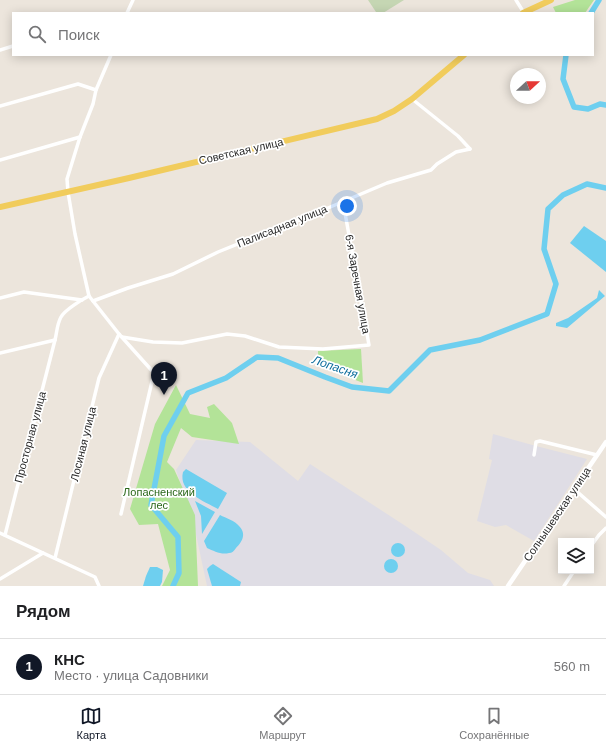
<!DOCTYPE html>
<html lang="ru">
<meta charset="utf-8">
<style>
:root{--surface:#fff;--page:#f2f2f2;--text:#202124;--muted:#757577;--line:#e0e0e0;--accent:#111827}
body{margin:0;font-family:Helvetica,sans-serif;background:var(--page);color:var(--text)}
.controls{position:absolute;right:12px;bottom:12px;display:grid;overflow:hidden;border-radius:0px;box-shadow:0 2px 10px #0003}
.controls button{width:36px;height:36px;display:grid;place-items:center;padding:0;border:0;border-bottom:1px solid var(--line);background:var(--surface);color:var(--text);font:20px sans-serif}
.compass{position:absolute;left:510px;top:68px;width:36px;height:36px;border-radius:50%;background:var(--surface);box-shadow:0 2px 10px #0003;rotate:69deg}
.you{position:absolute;left:347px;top:206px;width:14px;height:14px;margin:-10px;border:3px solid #fff;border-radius:50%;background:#1a73e8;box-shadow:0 0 0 6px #1a73e833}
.badge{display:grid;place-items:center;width:26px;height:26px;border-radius:50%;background:var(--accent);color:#fff;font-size:13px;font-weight:700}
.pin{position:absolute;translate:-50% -33px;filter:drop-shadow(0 1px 2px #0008)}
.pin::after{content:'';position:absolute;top:21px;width:14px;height:12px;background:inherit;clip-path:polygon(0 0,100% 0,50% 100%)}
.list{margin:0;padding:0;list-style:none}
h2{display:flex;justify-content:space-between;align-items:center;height:52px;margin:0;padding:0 16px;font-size:17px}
h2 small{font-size:13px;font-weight:400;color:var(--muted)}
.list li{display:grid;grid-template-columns:26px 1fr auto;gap:12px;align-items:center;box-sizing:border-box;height:56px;padding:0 16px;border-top:1px solid var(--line)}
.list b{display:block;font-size:15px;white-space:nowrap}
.list p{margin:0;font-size:13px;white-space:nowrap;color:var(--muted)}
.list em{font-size:13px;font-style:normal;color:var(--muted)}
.icon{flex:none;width:22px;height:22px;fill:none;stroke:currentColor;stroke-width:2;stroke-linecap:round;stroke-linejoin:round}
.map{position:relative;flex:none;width:606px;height:586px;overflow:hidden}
.search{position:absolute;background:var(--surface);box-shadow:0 2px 10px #0003;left:12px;right:12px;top:12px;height:44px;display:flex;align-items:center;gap:10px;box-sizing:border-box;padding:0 14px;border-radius:0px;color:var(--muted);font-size:15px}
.sheet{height:108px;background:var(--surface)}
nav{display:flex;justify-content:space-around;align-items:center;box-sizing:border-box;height:56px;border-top:1px solid var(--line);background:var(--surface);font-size:11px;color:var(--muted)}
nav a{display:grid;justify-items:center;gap:2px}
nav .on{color:var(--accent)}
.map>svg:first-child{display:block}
</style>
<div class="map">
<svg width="606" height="586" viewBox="0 0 606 586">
<rect width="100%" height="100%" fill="#ece5dc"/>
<g fill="#dfdde5">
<polygon points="493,434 536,446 587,459 534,541 506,525 495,527 477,521 492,460 489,459"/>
<polygon points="196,440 250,442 298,481 310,464 404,525 441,550 468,573 490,580 494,586 207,586 192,516 176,470"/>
</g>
<g fill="#b3e398">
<polygon points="575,0 594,0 585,13 556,13 553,7"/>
<polygon points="361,349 363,383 318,365 318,351"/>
<polygon points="176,385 190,414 210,418 207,407 214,404 232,423 239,444 192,437 181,428 167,462 174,469 195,515 198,586 162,586 170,570 158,524 139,525 130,509 155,424"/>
</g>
<polygon fill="#c5d6b3" points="368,0 404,0 383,13 376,12"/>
<g fill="#6ecfef">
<polygon points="584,226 606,241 606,272 570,243"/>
<polygon points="599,290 605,296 567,328 556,326 556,323 568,318 597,298"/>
<path d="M186,469l41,24 -9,16c-14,-8 -40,-17 -35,-37z"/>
<polygon points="195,501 215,512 202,534 201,516"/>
<path d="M220,515c6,3 15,6 19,11 8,8 3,16 -3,22 -2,3 -4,5 -7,5 -8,2 -15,-2 -22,-5l-3,-7z"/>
<circle cx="398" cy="550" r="7"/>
<circle cx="391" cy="566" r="7"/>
<polygon points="213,564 241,582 240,586 212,586 207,569 210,566"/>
<polygon points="150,567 157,567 163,570 162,582 160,586 143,586 146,576"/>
</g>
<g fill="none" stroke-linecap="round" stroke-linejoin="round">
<g stroke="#6ecfef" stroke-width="5.5">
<polyline points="591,13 599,0"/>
<polyline points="566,55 563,79 574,107 588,109 600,104 606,105"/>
<polyline points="173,586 179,573 178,537 151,505 164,436 188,393 226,378 257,357 278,358 325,377 352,387 389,391 430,350 480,340 547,314 556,284 544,249 548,209 563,195 587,184 606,188"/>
</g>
<g stroke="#fff" stroke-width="3.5">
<polyline points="516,0 524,13"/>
<polyline points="127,13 133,0"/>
<polyline points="0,50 13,46"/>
<polyline points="111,55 96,90 93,104 80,137 67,179 68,192 75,234 89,296 119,334 154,373 121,514"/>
<polyline points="412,99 458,136 470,149"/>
<polyline points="0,106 78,84 96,90"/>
<polyline points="0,160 80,137"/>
<polyline points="0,298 24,292 82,300"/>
<polyline points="93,301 128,288 173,274 218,252 260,235 302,219 387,183 431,170 437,164 456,152 470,149"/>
<polyline points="122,337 153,342 182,343 227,334 245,336 279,347 323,349 369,345 343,202"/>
<polyline points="0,353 55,340"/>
<polyline points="534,455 536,442 540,441 597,455"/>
<polyline points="574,489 606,517"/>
<polyline points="0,533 95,577 99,586"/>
<path d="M5,535l50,-195c2,-8 2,-16 6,-23 4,-7 20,-17 28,-21"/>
<polyline points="591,546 599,535 606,528"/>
<polyline points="55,558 99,378 119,334"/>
<polyline points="0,579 43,553"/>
<polyline points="564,586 574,571"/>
</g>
<polyline stroke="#fff" stroke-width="4.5" points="508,586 606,442"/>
<g stroke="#f1cc5c" stroke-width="6">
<polyline points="523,13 551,0"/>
<polyline points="0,207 129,178 377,119 394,111 412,99 464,55"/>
</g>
</g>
<g text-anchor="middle" stroke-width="3.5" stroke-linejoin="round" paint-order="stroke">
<g font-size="11" fill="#2a2a2a" stroke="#fff">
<text transform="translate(241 151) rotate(-13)" y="4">Советская улица</text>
<text transform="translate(282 226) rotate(-22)" y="4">Палисадная улица</text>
<text transform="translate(358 284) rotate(80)" y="4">6-я Заречная улица</text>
<text transform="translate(30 437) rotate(-75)" y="4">Просторная улица</text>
<text transform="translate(83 444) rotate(-76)" y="4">Лосиная улица</text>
<text transform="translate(557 514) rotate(-56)" y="4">Солнышевская улица</text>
</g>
<g font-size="11" fill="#2b681a" stroke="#fff">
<text x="159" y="496">Лопасненский<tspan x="159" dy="13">лес</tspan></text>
</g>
<g font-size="12" font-style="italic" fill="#0d6d9c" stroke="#fff">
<text transform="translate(335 367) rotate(19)" y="4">Лопасня</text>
</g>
</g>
</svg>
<div class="controls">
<button><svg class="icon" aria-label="layers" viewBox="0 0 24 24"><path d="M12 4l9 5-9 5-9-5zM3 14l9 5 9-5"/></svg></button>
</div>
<svg class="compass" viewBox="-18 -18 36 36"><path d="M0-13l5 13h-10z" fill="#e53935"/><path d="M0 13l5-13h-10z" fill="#757577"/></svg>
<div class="you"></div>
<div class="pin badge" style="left:164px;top:395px">1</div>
<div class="search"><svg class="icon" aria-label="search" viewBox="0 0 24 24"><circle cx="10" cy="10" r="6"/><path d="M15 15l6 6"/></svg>Поиск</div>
</div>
<section class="sheet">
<h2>Рядом<small></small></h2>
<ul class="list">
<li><span class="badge">1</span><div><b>КНС</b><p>Место · улица Садовники</p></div><em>560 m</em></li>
</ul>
</section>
<nav>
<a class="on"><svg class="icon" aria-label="map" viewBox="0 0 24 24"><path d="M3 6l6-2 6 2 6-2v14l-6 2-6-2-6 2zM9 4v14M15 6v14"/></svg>Карта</a>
<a><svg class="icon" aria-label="directions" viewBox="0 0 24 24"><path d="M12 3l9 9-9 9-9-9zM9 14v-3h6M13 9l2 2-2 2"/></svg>Маршрут</a>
<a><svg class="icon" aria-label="saved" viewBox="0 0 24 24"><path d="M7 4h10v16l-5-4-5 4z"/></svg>Сохранённые</a>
</nav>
